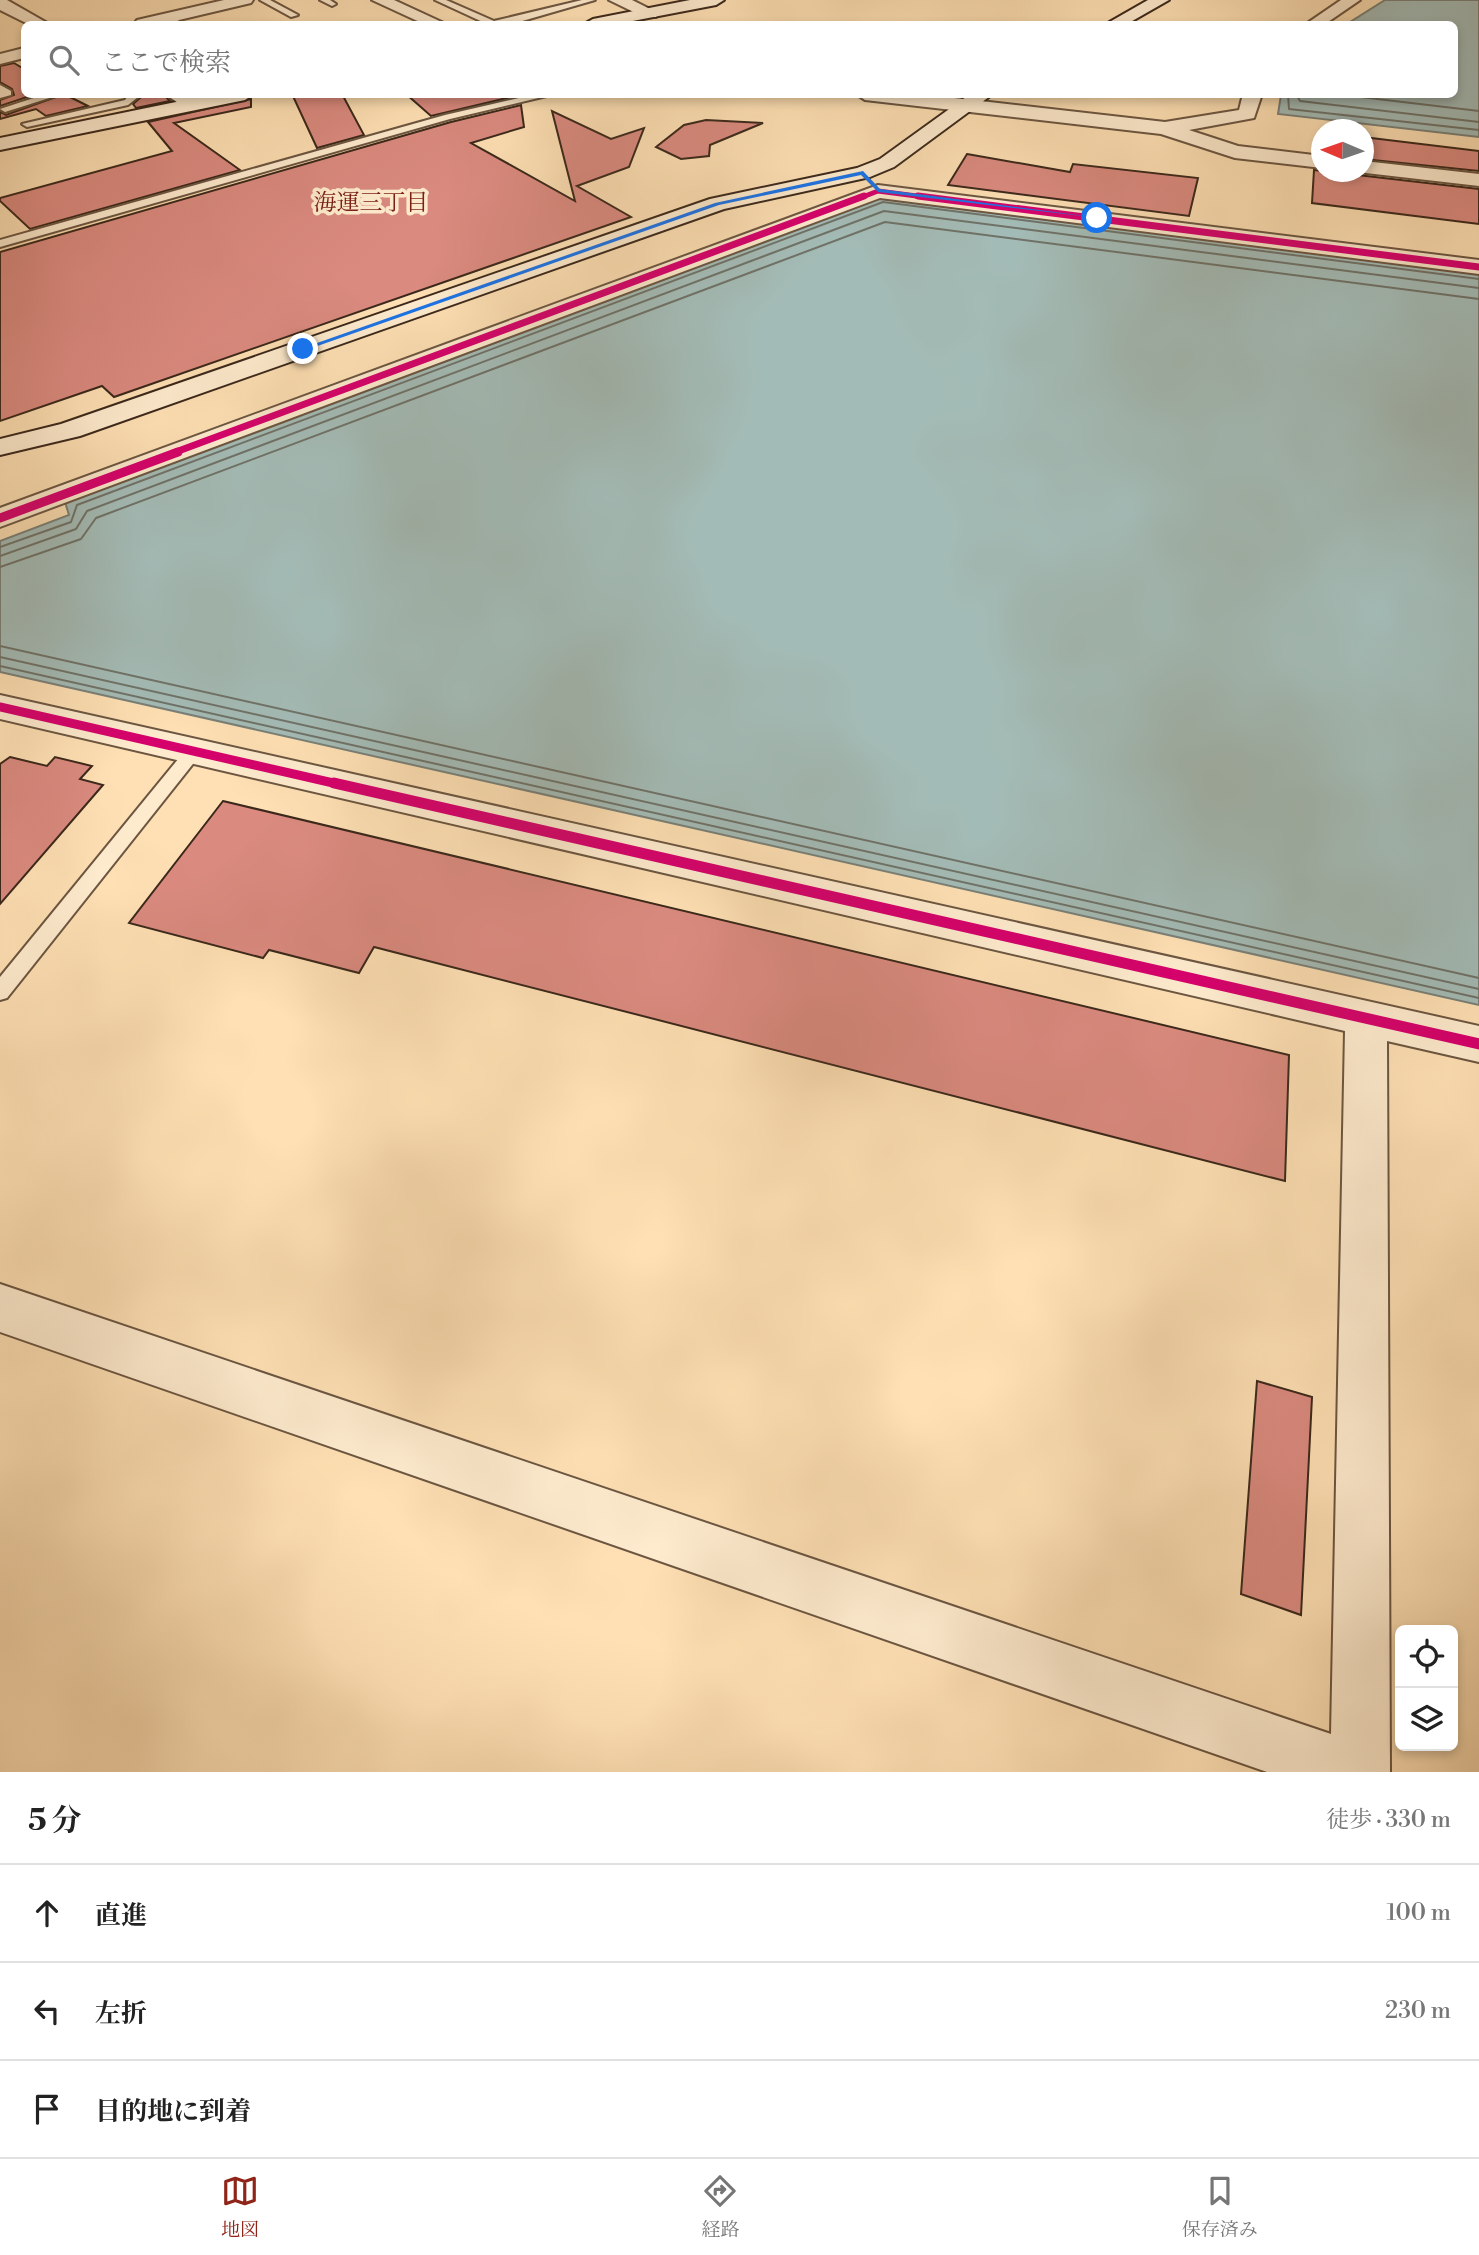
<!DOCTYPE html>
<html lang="ja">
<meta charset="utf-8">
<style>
:root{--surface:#fff;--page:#f6f6f6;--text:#222;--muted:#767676;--line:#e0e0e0;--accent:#8f2418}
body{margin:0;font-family:"Libre Bodoni","Noto Serif JP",serif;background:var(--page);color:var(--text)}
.controls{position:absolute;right:21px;bottom:21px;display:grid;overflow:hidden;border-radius:10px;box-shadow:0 4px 10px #0003}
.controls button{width:63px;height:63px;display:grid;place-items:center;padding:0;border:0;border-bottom:2px solid var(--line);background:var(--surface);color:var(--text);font:35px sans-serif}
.compass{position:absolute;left:1311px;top:119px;width:63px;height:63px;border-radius:50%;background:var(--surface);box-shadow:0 4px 10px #0003;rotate:272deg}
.stop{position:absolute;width:21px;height:21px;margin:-16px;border:5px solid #1a73e8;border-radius:50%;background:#fff}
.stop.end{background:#1a73e8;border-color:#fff;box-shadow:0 2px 7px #0008}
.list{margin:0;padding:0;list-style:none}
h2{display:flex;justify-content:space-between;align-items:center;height:91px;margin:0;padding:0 28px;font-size:30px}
h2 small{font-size:23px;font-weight:400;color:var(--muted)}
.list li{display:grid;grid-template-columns:46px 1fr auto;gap:21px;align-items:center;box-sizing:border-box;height:98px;padding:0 28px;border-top:2px solid var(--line)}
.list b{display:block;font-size:26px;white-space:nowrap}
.list em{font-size:23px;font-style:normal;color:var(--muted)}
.icon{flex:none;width:38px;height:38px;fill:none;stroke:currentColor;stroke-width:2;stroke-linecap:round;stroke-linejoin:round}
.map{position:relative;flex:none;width:1479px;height:1772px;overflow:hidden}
.search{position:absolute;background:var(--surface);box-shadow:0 4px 10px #0003;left:21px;right:21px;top:21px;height:77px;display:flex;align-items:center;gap:18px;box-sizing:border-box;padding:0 24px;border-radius:10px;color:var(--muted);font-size:26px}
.sheet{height:385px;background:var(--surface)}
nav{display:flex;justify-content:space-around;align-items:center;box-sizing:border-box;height:98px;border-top:2px solid var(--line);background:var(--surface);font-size:19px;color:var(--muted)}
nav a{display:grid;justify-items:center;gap:4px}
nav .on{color:var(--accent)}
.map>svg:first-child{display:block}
</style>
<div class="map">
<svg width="1479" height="1772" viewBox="0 0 1479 1772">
<rect width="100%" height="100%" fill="#fee0b4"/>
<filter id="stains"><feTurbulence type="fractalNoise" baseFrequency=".00286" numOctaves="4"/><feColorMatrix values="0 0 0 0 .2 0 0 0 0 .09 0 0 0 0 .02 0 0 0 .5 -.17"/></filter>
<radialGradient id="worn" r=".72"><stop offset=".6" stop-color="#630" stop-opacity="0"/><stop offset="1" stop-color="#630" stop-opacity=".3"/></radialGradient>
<g fill="#a3bbb6" stroke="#798078" stroke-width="2">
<polygon points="1385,0 1479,0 1479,137 1278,114 1281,95 1454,94 1454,24 1347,24"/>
<polygon points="882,195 1479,273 1479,1005 0,672 0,541 69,515 65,502"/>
</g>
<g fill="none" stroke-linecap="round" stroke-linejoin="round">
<g stroke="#6f7268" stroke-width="2">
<polyline points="1288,94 1289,109 1479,130"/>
<polyline points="1296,94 1300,101 1479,122"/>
<polyline points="1335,94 1479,111"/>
<polyline points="0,547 71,522 77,505 883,202 1479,279"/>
<polyline points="0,556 76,529 87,511 884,211 1479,288"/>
<polyline points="0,567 81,539 96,518 885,222 1479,299"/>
<polyline points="0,646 1479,978"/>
<polyline points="0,657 1479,989"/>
<polyline points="0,666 1479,998"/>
</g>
</g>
<g fill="#da8a7f" stroke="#3b281b" stroke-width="2">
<polygon points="14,63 24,69 24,94 36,94 0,106 0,100 14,95 12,89 0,82 0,66"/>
<polygon points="64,94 88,106 46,116 36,109 0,119 0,112 6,115"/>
<polygon points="139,94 163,94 170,101 136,108 133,104 141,97"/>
<polygon points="292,94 342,94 364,135 317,148"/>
<polygon points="406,94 520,94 520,95 431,116"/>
<polygon points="251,99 251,107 174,123 240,170 30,229 0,201 0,198 172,151 148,122"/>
<polygon points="521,105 524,127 471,143 575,201 552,111 611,139 644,128 629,167 577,186 631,217 114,397 102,386 0,421 0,252 451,122"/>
<polygon points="706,120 763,123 710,145 709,156 681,159 656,147 684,125"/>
<polygon points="1363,137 1479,151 1479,171 1363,159"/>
<polygon points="967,154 1070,172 1073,164 1198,178 1189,216 948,185"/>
<polygon points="1314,170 1479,189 1479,224 1312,203"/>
<polygon points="10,757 47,766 55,757 92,766 80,779 103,785 0,904 0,764"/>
<polygon points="223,801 1289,1055 1285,1181 374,947 359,973 269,950 263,958 129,923"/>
<polygon points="1257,1381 1312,1397 1301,1615 1241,1594"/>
</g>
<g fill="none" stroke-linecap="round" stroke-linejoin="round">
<g stroke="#6c5641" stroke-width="4">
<g id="lane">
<polygon points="260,0 270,0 298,15 291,17"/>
<polygon points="320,0 330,0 336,4 332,6"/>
<polygon points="435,0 446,0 494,21 582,0 595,0 512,24 487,24"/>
<polygon points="168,16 186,24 177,24 168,20"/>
<polygon points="0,85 11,91 11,95 0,98"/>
<polygon points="46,94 62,94 5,112 0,109"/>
<polygon points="125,94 138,97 128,105 27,127 22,124 125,100 127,97"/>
<polygon points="536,94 555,94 450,119 0,247 0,240 445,115"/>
<polygon points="194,745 203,751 200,755 7,998 0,1000 0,977 188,747"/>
</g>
</g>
<g stroke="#6c5641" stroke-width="4">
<g id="street">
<polygon points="0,0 7,0 49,24 28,24 0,10"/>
<polygon points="224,0 253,0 251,3 162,24 134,24 137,20"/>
<polygon points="372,0 394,0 446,24 424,24"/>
<polygon points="609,0 632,0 658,13 656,17 644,17"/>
<polygon points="1341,0 1360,0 1325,24 1306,24"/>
<polygon points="24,48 24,58 0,64 0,54"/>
<polygon points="165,94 189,94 204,105 201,109 187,109"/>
<polygon points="856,94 919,94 1165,122 1239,110 1243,94 1262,94 1254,118 1189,130 1238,146 1322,156 1322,168 1235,158 1161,134 865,100"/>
<polygon points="1364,161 1479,174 1479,186 1357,172 1364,172"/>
<polygon points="878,185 1479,260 1479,274 880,198 0,527 0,508"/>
<polygon points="0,695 1479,1026 1479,1062 1387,1041 1390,1772 1267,1772 0,1332 0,1284 1331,1734 1345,1031 0,719"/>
</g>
</g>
<g stroke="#3b281b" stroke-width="4">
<g id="secondary">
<polygon points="690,0 724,0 716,5 617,24 584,24 593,19"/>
<polygon points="1148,0 1169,0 1127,24 1106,24"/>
<polygon points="215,94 254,94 245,100 0,150 0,138"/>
<polygon points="970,94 993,94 894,167 870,177 724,209 80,436 0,455 0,439 61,424 710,199 857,168 880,159"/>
</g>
</g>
<use href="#lane" fill="#feebce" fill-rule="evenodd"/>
<use href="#street" fill="#feebce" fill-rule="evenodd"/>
<use href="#secondary" fill="#feebce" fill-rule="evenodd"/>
<g stroke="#feebce" stroke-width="7">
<polyline id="cycleway-far3" points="860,198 878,191 932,198"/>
</g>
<g stroke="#feebce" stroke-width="10">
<g id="cycleway-far2">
<polyline points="918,196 1479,267"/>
<polyline points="173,453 864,196"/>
</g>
</g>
<g stroke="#feebce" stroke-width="12">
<g id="cycleway-far1">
<polyline points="0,518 178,452"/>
<polyline points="0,707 342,785"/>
</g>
</g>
<g stroke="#feebce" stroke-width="16">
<polyline id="cycleway" points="334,783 1479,1044"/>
</g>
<use href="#cycleway-far3" stroke="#d6006c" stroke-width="5"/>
<use href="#cycleway-far2" stroke="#d6006c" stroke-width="7"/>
<use href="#cycleway-far1" stroke="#d6006c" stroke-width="9"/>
<use href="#cycleway" stroke="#d6006c" stroke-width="11"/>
</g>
<polygon fill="#1a73e8" points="863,171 880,189 1100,218 878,192 861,175 719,205 306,350 300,349 715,203"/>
<g text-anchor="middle" stroke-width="7" stroke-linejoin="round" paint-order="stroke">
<g font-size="23" fill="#7a1f14" stroke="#feebce">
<text x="371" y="210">海運三丁目</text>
</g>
</g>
<rect width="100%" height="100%" filter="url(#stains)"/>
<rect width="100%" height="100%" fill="url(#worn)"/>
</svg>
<div class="controls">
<button><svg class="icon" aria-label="locate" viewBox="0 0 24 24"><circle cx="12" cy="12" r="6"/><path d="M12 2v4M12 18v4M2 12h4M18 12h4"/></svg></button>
<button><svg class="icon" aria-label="layers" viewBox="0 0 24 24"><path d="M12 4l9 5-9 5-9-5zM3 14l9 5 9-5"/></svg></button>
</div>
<svg class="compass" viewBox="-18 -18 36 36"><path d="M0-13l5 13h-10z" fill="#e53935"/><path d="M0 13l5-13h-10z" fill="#767676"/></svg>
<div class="stop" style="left:1097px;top:218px"></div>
<div class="stop end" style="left:303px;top:349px"></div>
<div class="search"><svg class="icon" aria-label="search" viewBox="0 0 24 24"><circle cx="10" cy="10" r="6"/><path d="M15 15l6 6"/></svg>ここで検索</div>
</div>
<section class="sheet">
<h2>5 分<small>徒歩 · 330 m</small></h2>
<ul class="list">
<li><svg class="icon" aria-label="ahead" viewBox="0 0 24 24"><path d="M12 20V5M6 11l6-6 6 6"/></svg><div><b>直進</b></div><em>100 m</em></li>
<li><svg class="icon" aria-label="left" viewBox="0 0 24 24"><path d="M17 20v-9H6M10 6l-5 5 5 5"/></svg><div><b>左折</b></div><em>230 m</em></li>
<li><svg class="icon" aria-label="arrive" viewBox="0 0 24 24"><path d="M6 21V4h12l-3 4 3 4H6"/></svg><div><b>目的地に到着</b></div></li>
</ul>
</section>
<nav>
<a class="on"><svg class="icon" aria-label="map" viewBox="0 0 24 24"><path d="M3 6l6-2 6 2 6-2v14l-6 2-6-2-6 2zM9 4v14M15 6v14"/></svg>地図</a>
<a><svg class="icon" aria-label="directions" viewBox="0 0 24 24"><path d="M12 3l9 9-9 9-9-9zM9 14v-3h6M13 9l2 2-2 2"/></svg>経路</a>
<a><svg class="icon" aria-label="saved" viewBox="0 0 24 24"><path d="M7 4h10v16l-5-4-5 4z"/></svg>保存済み</a>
</nav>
